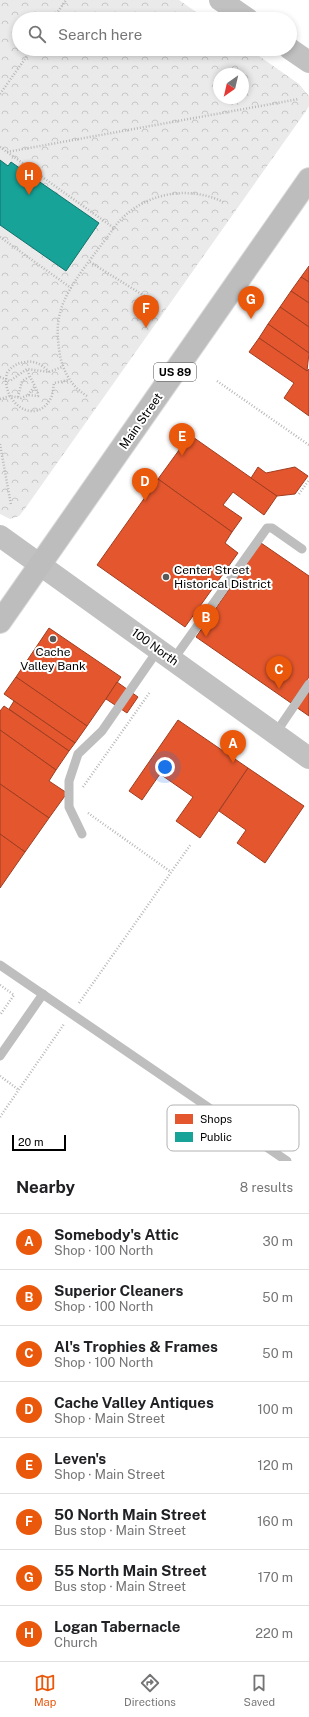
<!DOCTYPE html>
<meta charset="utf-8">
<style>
:root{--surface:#fff;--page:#f2f2f2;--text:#202124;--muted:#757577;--line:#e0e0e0;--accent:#ea580c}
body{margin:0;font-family:"Public Sans",sans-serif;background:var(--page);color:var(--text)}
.compass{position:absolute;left:213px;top:68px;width:36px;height:36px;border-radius:50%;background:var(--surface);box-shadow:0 2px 6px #0003;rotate:214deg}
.scale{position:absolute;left:12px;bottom:10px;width:54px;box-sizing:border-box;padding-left:4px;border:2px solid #000;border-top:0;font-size:11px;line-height:14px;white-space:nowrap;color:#000;-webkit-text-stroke:3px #fff;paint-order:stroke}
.you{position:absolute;left:165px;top:767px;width:14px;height:14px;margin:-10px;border:3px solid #fff;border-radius:50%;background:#1a73e8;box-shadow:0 0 0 6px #1a73e833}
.badge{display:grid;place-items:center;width:26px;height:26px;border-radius:50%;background:var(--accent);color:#fff;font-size:13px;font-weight:700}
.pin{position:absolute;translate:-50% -33px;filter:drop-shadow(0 1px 2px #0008)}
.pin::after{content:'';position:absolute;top:21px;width:14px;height:12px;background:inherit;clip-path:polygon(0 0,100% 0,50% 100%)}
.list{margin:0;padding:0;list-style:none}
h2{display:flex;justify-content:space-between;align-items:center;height:52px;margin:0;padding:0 16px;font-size:17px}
h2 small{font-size:13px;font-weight:400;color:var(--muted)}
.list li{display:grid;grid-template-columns:26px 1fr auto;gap:12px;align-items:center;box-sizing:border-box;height:56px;padding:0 16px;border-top:1px solid var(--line)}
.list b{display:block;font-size:15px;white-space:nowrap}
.list p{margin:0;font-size:13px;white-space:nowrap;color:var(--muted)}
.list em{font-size:13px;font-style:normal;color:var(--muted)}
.icon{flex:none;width:22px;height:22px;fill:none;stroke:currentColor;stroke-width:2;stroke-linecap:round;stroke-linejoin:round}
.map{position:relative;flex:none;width:309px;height:1161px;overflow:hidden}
.search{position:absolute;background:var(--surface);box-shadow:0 2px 6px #0003;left:12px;right:12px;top:12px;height:44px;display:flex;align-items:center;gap:10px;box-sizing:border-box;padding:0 14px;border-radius:22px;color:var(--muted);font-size:15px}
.sheet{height:500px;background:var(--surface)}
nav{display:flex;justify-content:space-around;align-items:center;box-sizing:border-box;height:56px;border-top:1px solid var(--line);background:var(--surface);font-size:11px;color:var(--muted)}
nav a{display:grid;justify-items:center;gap:2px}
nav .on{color:var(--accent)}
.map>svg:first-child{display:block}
</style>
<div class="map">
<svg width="309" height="1161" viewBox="0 0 309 1161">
<defs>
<pattern id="park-crowns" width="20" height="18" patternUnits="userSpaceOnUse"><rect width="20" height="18" fill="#eaeaea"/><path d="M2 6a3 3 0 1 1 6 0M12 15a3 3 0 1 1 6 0" fill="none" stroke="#c7c7c7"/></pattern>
</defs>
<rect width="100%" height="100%" fill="#fff"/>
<path fill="url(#park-crowns)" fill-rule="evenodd" d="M0,0h179l27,19h-187v30h230l50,35 10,12v10l-3,5 -282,399 -5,6 -9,3 -10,-5zM219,74h24v24h-24z"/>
<g fill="#e4572e" stroke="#a03d20">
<polygon points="309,266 309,282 301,277"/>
<polygon points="301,277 309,282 309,303 291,291"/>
<polygon points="291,291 309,303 309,327 280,307"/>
<polygon points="280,307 309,327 309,353 268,324"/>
<polygon points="268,324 309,353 307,371 259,338"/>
<polygon points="259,338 307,371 309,369 309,416 284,398 294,383 249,352"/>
<polygon points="190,435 277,496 264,515 233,492 223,505 242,518 232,532 158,479"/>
<polygon points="258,467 266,473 295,467 308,476 295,494 277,496 251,478"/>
<polygon points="158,479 232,532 225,543 238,553 185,627 97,565"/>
<polygon points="261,543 309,576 309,677 291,703 196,637"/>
<polygon points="49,628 121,677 87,726 16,677"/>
<polygon points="16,677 87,726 75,743 4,694"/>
<polygon points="117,682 138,697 127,713 106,699"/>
<polygon points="309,688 309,716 296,707"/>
<polygon points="14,701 75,743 69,751 9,709"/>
<polygon points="4,706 69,751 56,770 0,730 0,711"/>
<polygon points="178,720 248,768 200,838 176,821 193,797 160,774 142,800 129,791"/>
<polygon points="0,730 56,770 49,781 67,793 49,818 0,784"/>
<polygon points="248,768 304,806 265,863 237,843 246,830 219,811"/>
<polygon points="0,784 49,818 25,852 0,834"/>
<polygon points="0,834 25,852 0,888"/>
</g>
<polygon fill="#17a398" stroke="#10726a" points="0,160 8,166 11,162 99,223 66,271 0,225"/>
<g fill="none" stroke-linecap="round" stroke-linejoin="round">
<g stroke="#dbdbdb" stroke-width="24">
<polyline id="highway" points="0,622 309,179"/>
</g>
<g stroke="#b8b8b8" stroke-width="2.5" stroke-dasharray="1 2" stroke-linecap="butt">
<polyline points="53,19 66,0"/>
<polyline points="0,94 32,49"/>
<polyline points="0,147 114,228"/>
<polyline points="7,152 299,99"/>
<polyline points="0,237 71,288"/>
<polyline points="90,262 154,302"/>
<path d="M49,372c-6,-7 -15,-12 -24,-10 -8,1 -14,5 -18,11 -7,28 28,55 44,25 2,-4 2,-10 3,-15l15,-3"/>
<polyline points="0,377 10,381 27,369 49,372 62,367"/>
<polyline points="217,381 309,445"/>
<polyline points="28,395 34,387"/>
<path d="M87,396c-15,-9 -23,-23 -27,-40 -2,-14 -4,-28 0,-43 6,-27 39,-63 56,-88 25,-31 71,-41 107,-23"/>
<polyline points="18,397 22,381 29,377"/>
<path d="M0,399l10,-3 11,2 7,-3 10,1c1,-5 -9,-19 -11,-27"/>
<polyline points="0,444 11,505"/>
<polyline points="299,494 309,480"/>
<polyline points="83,787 150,692"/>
<polyline points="88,813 171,872"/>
<polyline points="0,985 14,995 0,1015"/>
<polyline points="79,1003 191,844"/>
<polyline points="0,1076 19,1090"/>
<polyline points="0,1117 64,1024"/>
</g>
<g stroke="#bebebe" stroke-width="9">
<polyline points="173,660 267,528 272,528 302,549"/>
<polyline points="275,734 309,684"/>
<polyline points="82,834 69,807 69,781 78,754 102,731 158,650"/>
<polyline points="0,965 287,1161"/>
<polyline points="0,1056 43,994"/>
</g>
<g stroke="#c1c1c1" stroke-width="22">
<polyline points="220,0 248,19"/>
<polyline points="290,49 309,62"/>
<polyline points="0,536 309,758"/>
</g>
<use href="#highway" stroke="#bdbdbd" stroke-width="22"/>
</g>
<g fill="#595959" stroke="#fff" stroke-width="1.5">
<circle cx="166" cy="577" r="4"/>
<circle cx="53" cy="639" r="4"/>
</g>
<g text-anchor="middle" stroke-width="4" stroke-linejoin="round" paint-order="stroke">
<rect fill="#fff" stroke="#4c4c4c" stroke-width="1" x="154" y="363" width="42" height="18" rx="3"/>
<g font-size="11" font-weight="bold" fill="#000">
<text x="175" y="376">US 89</text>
</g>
<g font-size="12" fill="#000" stroke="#fff">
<text transform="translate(141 421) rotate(-55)" y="4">Main Street</text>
<text transform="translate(155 647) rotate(36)" y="4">100 North</text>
</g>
<g font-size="12" fill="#000" stroke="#fff" text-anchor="start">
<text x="174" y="574">Center Street<tspan x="174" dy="14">Historical District</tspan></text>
<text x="53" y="656" text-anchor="middle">Cache<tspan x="53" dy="14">Valley Bank</tspan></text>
</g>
</g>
<rect x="167" y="1105" width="132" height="46" rx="6" fill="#fff" stroke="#b2b2b2" stroke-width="1"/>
<rect x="175" y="1114" width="18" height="10" fill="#e4572e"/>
<rect x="175" y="1132" width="18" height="10" fill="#17a398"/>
<g font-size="11" fill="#000">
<text x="200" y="1123">Shops</text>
<text x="200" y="1141">Public</text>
</g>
</svg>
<svg class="compass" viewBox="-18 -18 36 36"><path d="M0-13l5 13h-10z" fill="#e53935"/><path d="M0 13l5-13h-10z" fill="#757577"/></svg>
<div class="scale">20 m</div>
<div class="you"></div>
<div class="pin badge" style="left:233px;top:763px">A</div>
<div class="pin badge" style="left:206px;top:637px">B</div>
<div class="pin badge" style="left:279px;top:689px">C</div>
<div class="pin badge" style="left:145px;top:501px">D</div>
<div class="pin badge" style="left:182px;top:456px">E</div>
<div class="pin badge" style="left:146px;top:328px">F</div>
<div class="pin badge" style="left:251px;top:319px">G</div>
<div class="pin badge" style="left:29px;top:195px">H</div>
<div class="search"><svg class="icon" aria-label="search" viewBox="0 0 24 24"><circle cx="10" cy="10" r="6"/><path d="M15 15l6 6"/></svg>Search here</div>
</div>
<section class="sheet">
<h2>Nearby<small>8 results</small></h2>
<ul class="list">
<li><span class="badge">A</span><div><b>Somebody's Attic</b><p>Shop · 100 North</p></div><em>30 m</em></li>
<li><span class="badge">B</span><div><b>Superior Cleaners</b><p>Shop · 100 North</p></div><em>50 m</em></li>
<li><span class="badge">C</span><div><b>Al's Trophies &amp; Frames</b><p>Shop · 100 North</p></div><em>50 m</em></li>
<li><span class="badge">D</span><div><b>Cache Valley Antiques</b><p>Shop · Main Street</p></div><em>100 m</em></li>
<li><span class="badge">E</span><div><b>Leven's</b><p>Shop · Main Street</p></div><em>120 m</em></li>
<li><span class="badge">F</span><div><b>50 North Main Street</b><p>Bus stop · Main Street</p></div><em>160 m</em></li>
<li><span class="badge">G</span><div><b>55 North Main Street</b><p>Bus stop · Main Street</p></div><em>170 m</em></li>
<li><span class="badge">H</span><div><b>Logan Tabernacle</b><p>Church</p></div><em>220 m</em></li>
</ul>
</section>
<nav>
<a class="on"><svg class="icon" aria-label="map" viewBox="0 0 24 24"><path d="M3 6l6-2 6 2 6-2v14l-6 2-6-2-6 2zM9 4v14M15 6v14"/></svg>Map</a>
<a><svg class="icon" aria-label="directions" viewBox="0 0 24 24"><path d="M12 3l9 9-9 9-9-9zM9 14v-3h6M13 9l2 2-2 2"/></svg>Directions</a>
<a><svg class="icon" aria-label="saved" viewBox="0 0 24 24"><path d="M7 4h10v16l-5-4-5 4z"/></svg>Saved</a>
</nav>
